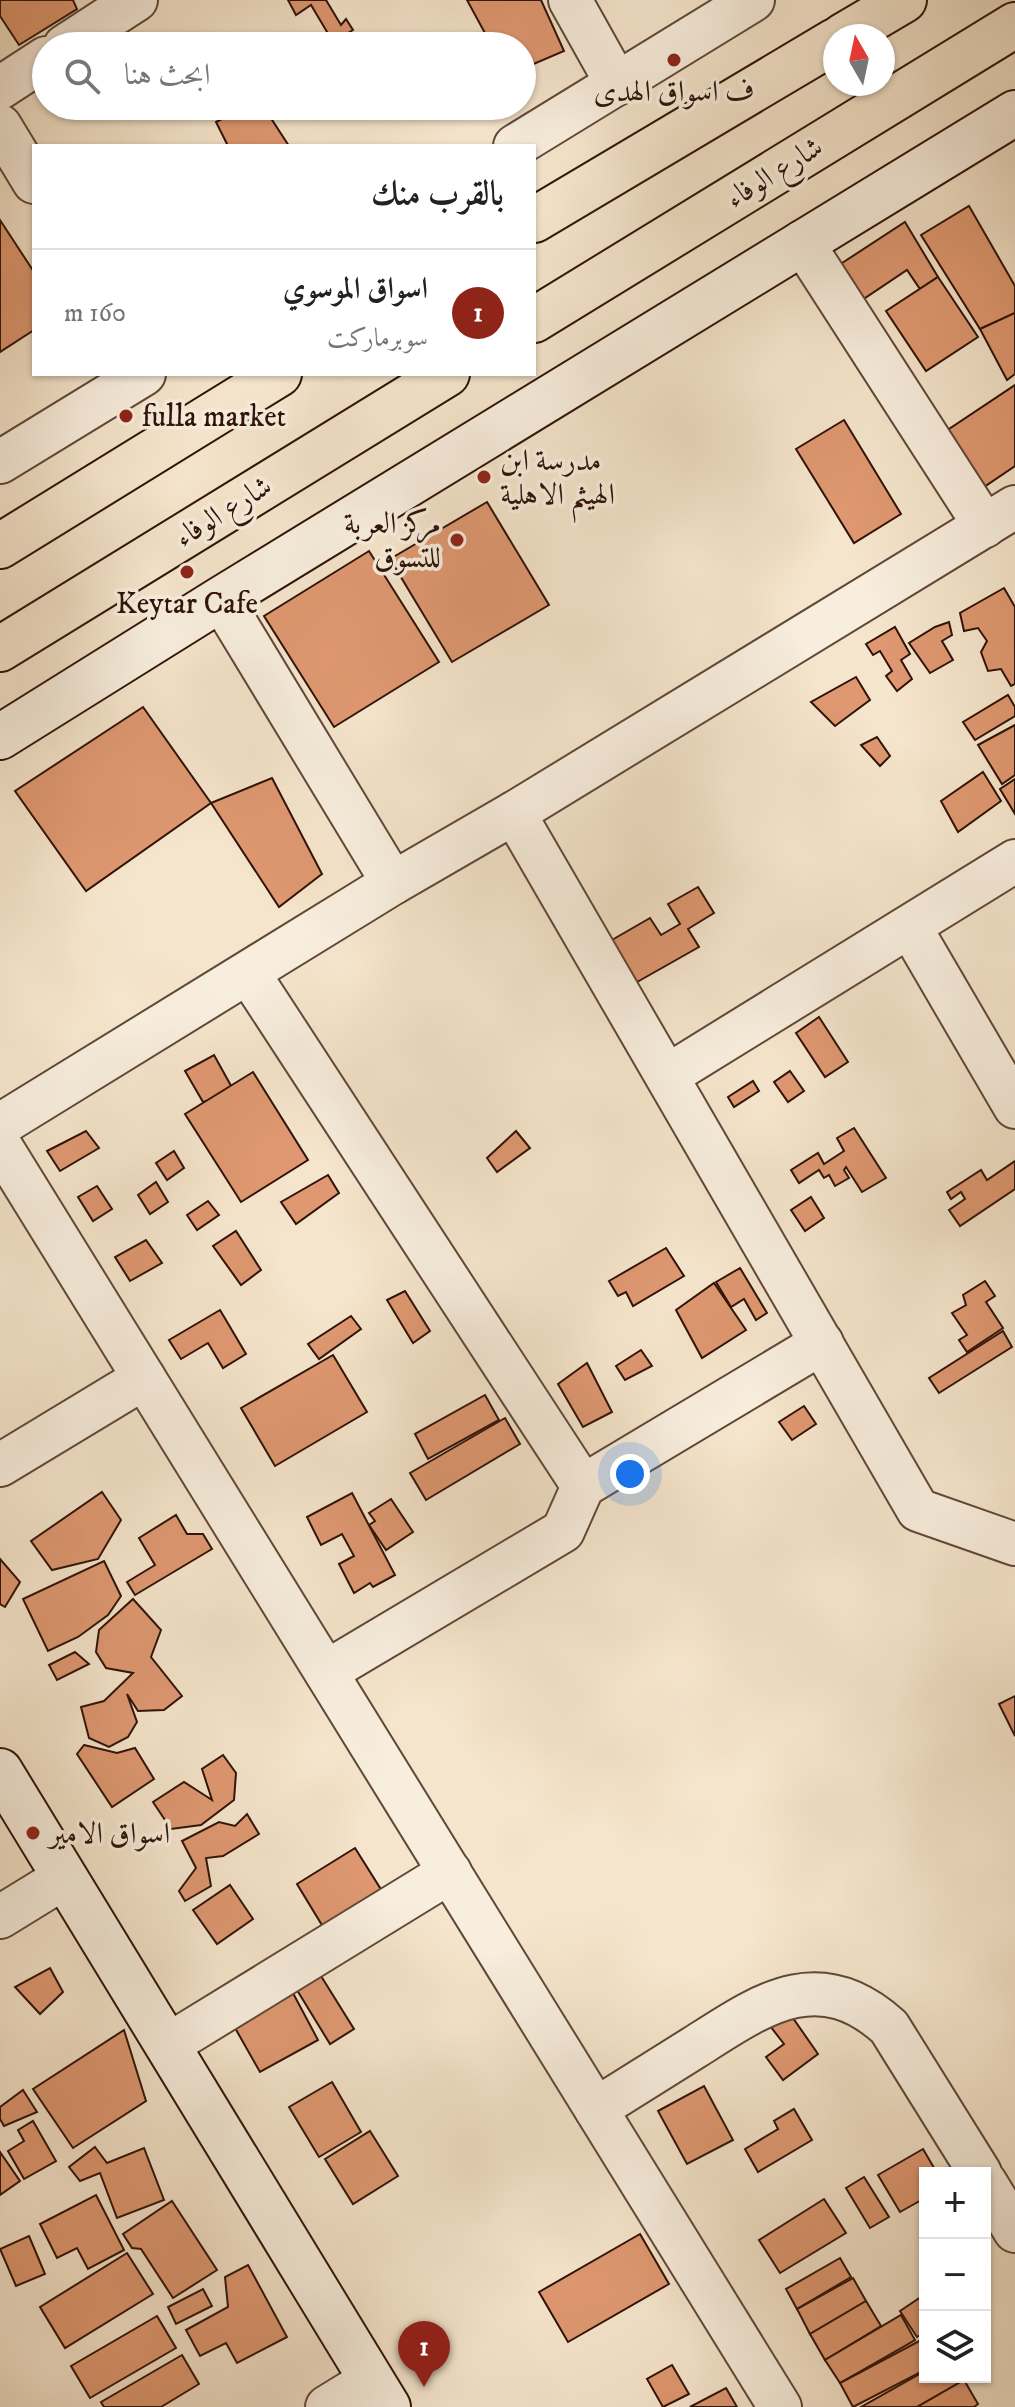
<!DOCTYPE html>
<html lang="ar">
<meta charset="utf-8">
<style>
:root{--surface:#fff;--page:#f6f6f6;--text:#222;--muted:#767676;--line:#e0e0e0;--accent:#8f2418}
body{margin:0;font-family:"IM FELL DW Pica",Amiri,serif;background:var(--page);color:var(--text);direction:rtl}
.controls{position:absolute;right:24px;bottom:24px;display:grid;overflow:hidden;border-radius:0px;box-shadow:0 2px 6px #0004}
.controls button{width:72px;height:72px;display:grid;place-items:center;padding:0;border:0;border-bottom:2px solid var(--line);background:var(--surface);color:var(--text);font:40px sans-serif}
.compass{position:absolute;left:823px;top:24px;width:72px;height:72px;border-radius:50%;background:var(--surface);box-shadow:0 2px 6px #0004;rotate:351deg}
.you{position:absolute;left:630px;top:1474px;width:28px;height:28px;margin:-20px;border:6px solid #fff;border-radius:50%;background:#1a73e8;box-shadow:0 0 0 12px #1a73e833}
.badge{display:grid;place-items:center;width:52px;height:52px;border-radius:50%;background:var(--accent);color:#fff;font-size:26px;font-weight:700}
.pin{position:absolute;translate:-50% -66px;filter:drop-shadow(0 2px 4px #0008)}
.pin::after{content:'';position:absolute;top:42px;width:28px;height:24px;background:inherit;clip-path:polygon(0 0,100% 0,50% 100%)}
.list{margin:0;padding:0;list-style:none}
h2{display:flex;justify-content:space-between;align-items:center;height:104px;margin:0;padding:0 32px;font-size:34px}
h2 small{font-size:26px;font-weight:400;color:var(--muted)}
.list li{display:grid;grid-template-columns:52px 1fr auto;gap:24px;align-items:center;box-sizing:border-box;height:128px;padding:0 32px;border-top:2px solid var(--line)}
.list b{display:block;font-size:30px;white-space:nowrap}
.list p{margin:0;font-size:26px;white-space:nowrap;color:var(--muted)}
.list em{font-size:26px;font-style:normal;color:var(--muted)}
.icon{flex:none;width:44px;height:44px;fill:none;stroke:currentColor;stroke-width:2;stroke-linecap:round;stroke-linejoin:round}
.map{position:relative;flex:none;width:1015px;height:2407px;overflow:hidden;direction:ltr}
.search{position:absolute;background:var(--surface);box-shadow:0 2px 6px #0004;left:32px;top:32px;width:504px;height:88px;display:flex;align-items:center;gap:20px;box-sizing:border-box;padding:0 28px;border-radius:44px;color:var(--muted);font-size:30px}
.panel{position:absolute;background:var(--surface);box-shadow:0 2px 6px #0004;left:32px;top:144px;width:504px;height:232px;border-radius:0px;direction:rtl}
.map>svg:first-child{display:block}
</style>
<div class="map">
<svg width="1015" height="2407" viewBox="0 0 1015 2407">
<rect width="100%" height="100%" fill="#f5e5cc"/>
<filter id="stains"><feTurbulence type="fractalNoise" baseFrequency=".0025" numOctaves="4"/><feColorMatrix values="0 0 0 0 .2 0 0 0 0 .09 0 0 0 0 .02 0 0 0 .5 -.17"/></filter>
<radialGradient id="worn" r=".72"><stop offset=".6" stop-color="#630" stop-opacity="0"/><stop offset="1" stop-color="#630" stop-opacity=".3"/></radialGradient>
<g fill="#df9871" stroke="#2f1207" stroke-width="2">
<polygon points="0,0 73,0 77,9 19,45 0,16"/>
<polygon points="288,0 326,0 341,25 346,19 353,30 333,42 311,5 296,15"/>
<polygon points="467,0 541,0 564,51 522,69 522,46 492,46"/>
<polygon points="247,106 263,106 289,146 228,146 216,122"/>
<polygon points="969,206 1015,286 1015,313 980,329 921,235"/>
<polygon points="0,220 34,272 34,330 0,352"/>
<polygon points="905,222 938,277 920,289 907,270 862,300 839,265"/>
<polygon points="938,277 978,337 926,371 886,311"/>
<polygon points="1015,313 1015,374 1007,380 980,329"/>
<polygon points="1015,385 1015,466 981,489 943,433"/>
<polygon points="844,420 901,514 854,543 796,449"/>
<polygon points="487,502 549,605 452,662 390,559"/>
<polygon points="369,551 439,662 334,727 264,616"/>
<polygon points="1004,588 1015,607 1015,684 1011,686 1001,669 988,671 981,652 987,641 978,628 964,631 960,613"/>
<polygon points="949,622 952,635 942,641 953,660 930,673 909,643 935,627"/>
<polygon points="895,627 910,654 901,660 912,679 897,691 886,676 892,671 880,651 873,655 866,644"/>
<polygon points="856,677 870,700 835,726 811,702"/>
<polygon points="1008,695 1015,707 1015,716 975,740 963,722"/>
<polygon points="143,707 211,803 86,891 15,791"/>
<polygon points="1015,725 1015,775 1002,784 978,745"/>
<polygon points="877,737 890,756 880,766 861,745"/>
<polygon points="983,772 1001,801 958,832 941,801"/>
<polygon points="272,778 322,874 279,907 211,803"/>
<polygon points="1015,779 1015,814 1000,789"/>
<polygon points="698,887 714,913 688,929 699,947 630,986 605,944 650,918 661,935 680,924 668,904"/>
<polygon points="819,1017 848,1062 825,1077 796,1033"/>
<polygon points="214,1055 235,1093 203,1102 185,1071"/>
<polygon points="790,1071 804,1091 788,1102 774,1082"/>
<polygon points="253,1072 308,1160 241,1202 185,1114"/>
<polygon points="753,1081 759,1091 734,1107 728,1097"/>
<polygon points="854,1128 886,1178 862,1192 846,1167 844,1170 849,1178 835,1186 829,1175 824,1178 819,1170 799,1183 791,1170 818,1153 824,1164 844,1151 837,1138"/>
<polygon points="86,1131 99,1148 60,1171 47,1151"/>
<polygon points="516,1131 530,1148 497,1172 487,1158"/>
<polygon points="174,1151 184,1168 167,1180 156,1163"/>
<polygon points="1015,1161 1015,1189 960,1226 949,1210 965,1199 961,1192 951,1199 947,1192 981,1170 987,1180"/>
<polygon points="328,1175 339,1193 296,1224 281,1202"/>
<polygon points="156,1182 168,1202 150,1214 138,1195"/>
<polygon points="97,1186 112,1209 93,1221 78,1197"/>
<polygon points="811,1197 824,1218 805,1231 791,1210"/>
<polygon points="208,1201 219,1215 197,1230 187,1215"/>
<polygon points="236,1231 261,1270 241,1285 213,1246"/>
<polygon points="146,1240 162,1263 130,1281 115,1257"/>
<polygon points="666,1248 684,1276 633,1306 626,1292 618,1296 609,1281"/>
<polygon points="740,1268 767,1313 756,1320 744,1299 731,1307 716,1282"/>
<polygon points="985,1281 995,1296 986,1302 1003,1328 967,1352 959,1340 967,1335 952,1313 966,1305 963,1295"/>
<polygon points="714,1283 746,1330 702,1358 676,1310"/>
<polygon points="405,1291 430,1331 413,1343 387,1300"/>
<polygon points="220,1310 246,1354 223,1368 208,1343 181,1359 169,1340"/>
<polygon points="351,1316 361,1329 319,1359 308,1344"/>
<polygon points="1003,1331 1012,1347 939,1393 929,1378"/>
<polygon points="641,1350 652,1366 625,1380 616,1366"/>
<polygon points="333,1355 367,1412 275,1466 241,1408"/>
<polygon points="587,1363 612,1412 583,1427 558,1384"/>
<polygon points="485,1395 499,1420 428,1459 415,1434"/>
<polygon points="804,1406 816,1424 792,1440 779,1422"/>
<polygon points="505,1418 520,1444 426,1500 410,1473"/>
<polygon points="102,1492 121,1520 98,1559 52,1570 31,1541"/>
<polygon points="352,1493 395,1575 373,1587 370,1583 354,1593 339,1564 354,1556 342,1534 321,1545 307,1517"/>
<polygon points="391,1499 413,1532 386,1550 369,1525 375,1521 369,1513"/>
<polygon points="176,1515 187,1534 203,1534 212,1549 135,1595 127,1582 155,1565 139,1538"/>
<polygon points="0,1559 20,1582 5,1607 0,1604"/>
<polygon points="104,1561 121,1596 108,1615 78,1637 48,1651 23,1599"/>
<polygon points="133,1599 161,1630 151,1657 182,1696 164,1710 138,1711 127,1694 137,1722 128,1737 109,1747 89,1738 81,1707 104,1701 133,1673 106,1668 96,1652 99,1630"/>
<polygon points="75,1652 89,1664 57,1680 49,1665"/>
<polygon points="1015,1696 1015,1736 999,1704"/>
<polygon points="84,1745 117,1753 135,1748 154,1779 112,1807 77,1754"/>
<polygon points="223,1755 236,1773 234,1800 201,1825 171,1829 153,1802 184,1782 212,1800 202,1769"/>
<polygon points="247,1814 259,1834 223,1856 206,1858 211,1886 185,1901 179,1891 196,1868 182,1841 219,1822 235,1826"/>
<polygon points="355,1848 387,1899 328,1935 297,1884"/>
<polygon points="230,1885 253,1919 217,1944 193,1910"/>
<polygon points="50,1968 63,1992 40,2014 15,1987"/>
<polygon points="321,1976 354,2029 330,2044 297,1990"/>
<polygon points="286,1980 318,2040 260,2072 226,2012"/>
<polygon points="786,2008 818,2054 783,2080 766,2057 784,2044 767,2022"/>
<polygon points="124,2030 146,2101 73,2148 33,2089"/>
<polygon points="332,2082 361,2132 319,2157 289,2107"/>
<polygon points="704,2086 733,2140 687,2164 658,2111"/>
<polygon points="23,2090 37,2112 4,2126 0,2119 0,2107"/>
<polygon points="794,2109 812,2140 758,2172 745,2149 778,2129 774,2121"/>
<polygon points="33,2121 56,2161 24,2179 8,2151 24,2141 18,2130"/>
<polygon points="370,2131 398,2176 353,2204 325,2159"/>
<polygon points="95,2147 107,2163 144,2148 164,2200 117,2218 100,2173 80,2181 69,2167"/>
<polygon points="923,2149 937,2173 925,2173 925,2198 900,2212 878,2175"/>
<polygon points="0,2152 20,2181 0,2195"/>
<polygon points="864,2177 889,2217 870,2228 846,2188"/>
<polygon points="96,2195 124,2250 88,2269 77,2248 57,2258 40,2224"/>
<polygon points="824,2199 846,2233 780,2273 759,2240"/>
<polygon points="172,2201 217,2270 173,2298 141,2249 132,2248 123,2234"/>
<polygon points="640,2234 669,2284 568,2342 539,2292"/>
<polygon points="29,2236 45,2274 16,2286 0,2249"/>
<polygon points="127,2253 153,2294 65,2348 40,2307"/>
<polygon points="840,2258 851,2277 797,2309 786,2289"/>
<polygon points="248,2265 287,2337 237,2363 226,2343 200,2356 186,2330 228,2307 225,2277"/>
<polygon points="853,2278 866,2301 810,2334 797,2309"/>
<polygon points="203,2289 212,2306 176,2324 168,2307"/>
<polygon points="921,2297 925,2304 925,2332 917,2337 900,2311"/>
<polygon points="866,2301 881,2326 825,2360 810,2334"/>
<polygon points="901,2315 915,2340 840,2383 825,2360"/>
<polygon points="157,2316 176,2348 90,2398 71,2366"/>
<polygon points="925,2338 925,2370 853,2407 840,2383"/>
<polygon points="182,2355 199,2384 161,2407 104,2407 101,2402"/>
<polygon points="672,2365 689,2394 663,2407 647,2379"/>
<polygon points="925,2371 925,2377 963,2377 964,2380 917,2407 861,2407"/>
<polygon points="964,2380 978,2404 974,2407 917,2407"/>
<polygon points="726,2388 737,2407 690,2407"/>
</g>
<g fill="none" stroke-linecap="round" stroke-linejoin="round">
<g stroke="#604738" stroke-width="46">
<g id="street">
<polyline points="570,0 617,84"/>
<polyline points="65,46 136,0"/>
<polyline points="0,88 46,58"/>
<polyline points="0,126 34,182"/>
<polyline points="515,146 753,0"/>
<polyline points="802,242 985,526"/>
<polyline points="0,462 144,374"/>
<polyline points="221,599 393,883"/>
<polyline points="514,813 918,1510 1015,1544"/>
<polyline points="910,927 1015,1107"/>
<polyline points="249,974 583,1486"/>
<polyline points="667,1076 1015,861"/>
<polyline points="0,1125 393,883 514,813 1015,507"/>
<polyline points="0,1145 780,2407"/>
<polyline points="0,1465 144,1378"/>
<polyline points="326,1672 563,1531 583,1486 822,1343"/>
<polyline points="0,1917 65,1877"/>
<polyline points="168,2045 450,1872"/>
<path d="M596,2109c33,-21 66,-41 99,-62 66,-42 123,-84 194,-20l91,146"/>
<polyline points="985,2182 1015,2231"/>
<polyline points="327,2407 371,2380"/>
</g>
</g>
<g stroke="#2f1207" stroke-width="48">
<g id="secondary">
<polyline points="0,737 221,599 1015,113"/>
<polyline points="0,1771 388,2407"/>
</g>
</g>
<g stroke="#2f1207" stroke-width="48">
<g id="primary">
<polyline points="843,36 904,0"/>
<polyline points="534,220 835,41"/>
<polyline points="534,320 1015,25"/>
<polyline points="0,546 279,374"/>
<polyline points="0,649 447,374"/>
</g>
</g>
<use href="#street" stroke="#f8eede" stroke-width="42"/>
<use href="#secondary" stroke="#f8eede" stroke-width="44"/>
<use href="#primary" stroke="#f5e5cc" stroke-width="44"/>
</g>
<g fill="#8f2418" stroke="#f8eede" stroke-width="3">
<circle cx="674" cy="60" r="8"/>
<circle cx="126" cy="416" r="8"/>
<circle cx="484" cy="477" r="8"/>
<circle cx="457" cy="540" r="8"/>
<circle cx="187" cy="572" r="8"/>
<circle cx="33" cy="1833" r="8"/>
</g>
<g text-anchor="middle" stroke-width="7" stroke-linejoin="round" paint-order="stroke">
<g font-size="30" fill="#2f1207" stroke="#f8eede" text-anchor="start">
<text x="674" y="101" text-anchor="middle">ف اسواق الهدى</text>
<text x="142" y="426">fulla market</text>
<text x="500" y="470">مدرسة ابن<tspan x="500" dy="34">الهيثم الاهلية</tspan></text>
<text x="441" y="533" text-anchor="end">مركز العربة<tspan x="441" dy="34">للتسوق</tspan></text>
<text x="187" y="613" text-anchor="middle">Keytar Cafe</text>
<text x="49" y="1843">اسواق الامير</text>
</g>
<g font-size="30" fill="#2f1207" stroke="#f8eede">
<text transform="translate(774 172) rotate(-32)" y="10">شارع الوفاء</text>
<text transform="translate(223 511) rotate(-32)" y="10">شارع الوفاء</text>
</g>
</g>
<rect width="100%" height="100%" filter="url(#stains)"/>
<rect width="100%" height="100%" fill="url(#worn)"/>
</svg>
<div class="controls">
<button>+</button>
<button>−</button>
<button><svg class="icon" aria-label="layers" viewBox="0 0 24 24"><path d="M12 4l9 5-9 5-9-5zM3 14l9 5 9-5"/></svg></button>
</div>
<svg class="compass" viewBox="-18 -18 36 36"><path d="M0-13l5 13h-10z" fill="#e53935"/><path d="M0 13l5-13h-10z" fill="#767676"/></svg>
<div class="you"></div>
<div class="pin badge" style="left:424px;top:2387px">1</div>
<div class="search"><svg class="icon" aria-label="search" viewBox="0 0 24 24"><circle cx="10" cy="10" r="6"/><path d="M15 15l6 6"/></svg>ابحث هنا</div>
<section class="panel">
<h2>بالقرب منك<small></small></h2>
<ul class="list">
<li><span class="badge">1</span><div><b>اسواق الموسوي</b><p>سوبرماركت</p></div><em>160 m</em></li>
</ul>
</section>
</div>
